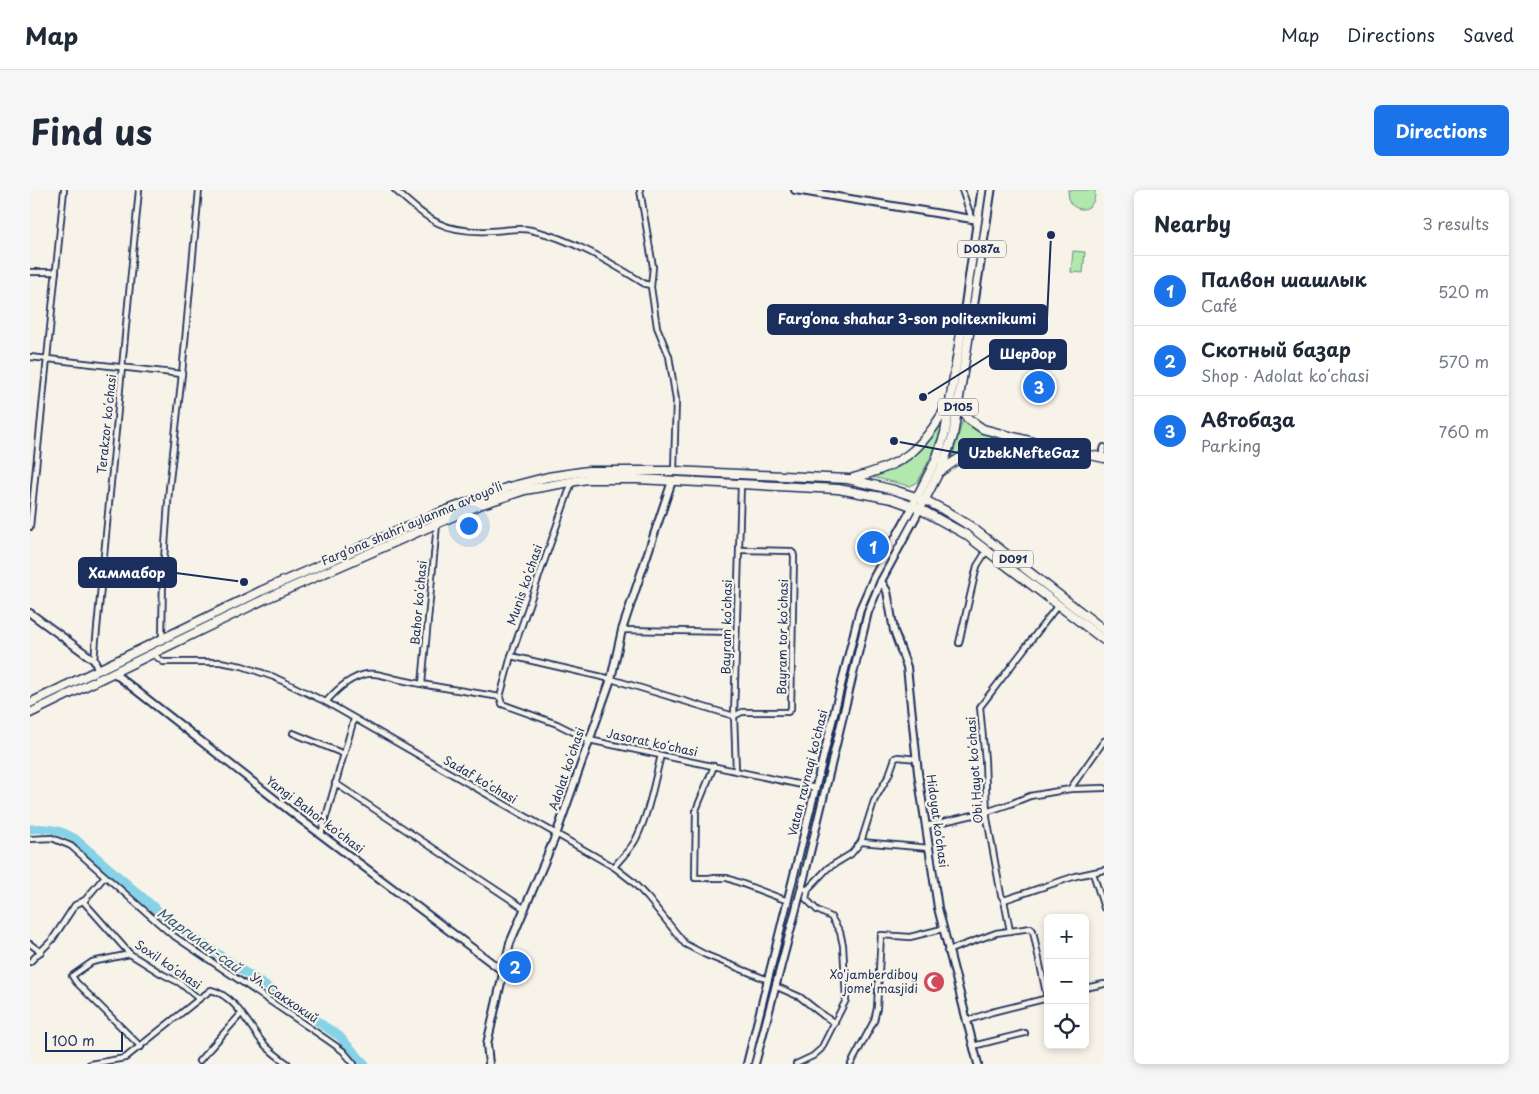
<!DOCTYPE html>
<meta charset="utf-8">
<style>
:root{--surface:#fff;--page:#f6f6f7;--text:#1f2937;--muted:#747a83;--line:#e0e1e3;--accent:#1a73e8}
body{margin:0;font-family:"Playpen Sans",sans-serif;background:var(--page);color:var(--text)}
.controls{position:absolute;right:15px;bottom:15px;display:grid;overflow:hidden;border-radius:8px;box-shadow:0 2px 8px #0003}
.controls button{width:45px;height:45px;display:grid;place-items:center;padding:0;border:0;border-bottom:1px solid var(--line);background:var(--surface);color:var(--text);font:25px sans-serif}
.scale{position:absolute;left:15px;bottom:12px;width:78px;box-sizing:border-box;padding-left:5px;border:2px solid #1b2f5e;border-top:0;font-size:14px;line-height:18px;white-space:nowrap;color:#1b2f5e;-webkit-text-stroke:4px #f7f3e8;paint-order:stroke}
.you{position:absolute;left:438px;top:335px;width:18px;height:18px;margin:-12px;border:4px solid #fff;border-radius:50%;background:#1a73e8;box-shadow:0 0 0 8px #1a73e833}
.badge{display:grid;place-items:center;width:32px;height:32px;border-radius:50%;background:var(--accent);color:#fff;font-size:16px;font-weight:700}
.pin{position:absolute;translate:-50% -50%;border:2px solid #fff;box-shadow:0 1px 5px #0006}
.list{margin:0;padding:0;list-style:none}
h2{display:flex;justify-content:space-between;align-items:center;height:65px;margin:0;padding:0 20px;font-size:21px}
h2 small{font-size:16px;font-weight:400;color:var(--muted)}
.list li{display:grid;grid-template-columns:32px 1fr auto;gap:15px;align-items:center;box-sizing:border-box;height:70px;padding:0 20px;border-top:1px solid var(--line)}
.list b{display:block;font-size:19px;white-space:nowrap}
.list p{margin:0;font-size:16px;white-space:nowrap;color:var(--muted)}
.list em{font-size:16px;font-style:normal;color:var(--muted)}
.icon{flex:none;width:28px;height:28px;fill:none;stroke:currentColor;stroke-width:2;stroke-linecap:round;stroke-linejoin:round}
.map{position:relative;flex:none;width:1074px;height:874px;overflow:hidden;border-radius:8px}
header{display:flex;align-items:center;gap:30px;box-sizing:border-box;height:70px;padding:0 25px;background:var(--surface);border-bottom:1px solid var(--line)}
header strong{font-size:24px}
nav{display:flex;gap:28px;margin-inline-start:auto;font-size:18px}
.intro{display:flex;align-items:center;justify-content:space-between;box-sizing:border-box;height:120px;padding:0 30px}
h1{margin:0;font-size:35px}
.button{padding:12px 22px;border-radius:8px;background:var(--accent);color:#fff;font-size:18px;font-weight:700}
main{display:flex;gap:30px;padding:0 30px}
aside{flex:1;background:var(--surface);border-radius:8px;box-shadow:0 2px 8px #0003}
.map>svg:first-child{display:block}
</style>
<header>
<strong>Map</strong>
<nav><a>Map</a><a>Directions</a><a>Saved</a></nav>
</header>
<div class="intro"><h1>Find us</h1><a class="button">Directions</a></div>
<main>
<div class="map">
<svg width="1074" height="874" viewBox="0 0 1074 874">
<rect width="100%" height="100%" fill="#f7f3e8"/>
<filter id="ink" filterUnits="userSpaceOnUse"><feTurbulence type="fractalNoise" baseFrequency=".02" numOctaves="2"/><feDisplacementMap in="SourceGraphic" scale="10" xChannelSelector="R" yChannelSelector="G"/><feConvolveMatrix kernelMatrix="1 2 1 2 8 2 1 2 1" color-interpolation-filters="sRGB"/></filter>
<g filter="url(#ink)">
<g fill="#b1e8ac" stroke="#668c85">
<path d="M1038,0h27c0,4 0,9 -2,12 -6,11 -19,8 -24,-1z"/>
<polygon points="1043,61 1055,62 1053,83 1041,82"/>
<path d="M933,229c11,13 22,16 39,19v1l-33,8 -17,11z"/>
<path d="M911,234l2,1 -11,29 -14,28 -8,4 -38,-9c7,-4 15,-5 23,-8 20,-10 35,-26 46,-45z"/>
</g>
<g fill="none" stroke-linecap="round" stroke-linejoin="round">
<path stroke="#86d2e6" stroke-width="9" d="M0,639c16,-2 29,0 44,9l97,84 168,114 26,28"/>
<g stroke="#1b2f5e" stroke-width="8">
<g id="street">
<path d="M365,0c34,30 47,43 94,41 13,0 30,-4 42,-1 41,9 79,32 114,54l6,1"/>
<polyline points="610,0 623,77 621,97 627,137 639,166 646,210 644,281"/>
<polyline points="932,0 942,29"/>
<polyline points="0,82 26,82"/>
<polyline points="0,167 152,184"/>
<polyline points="1071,267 1074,257"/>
<polyline points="542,292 481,466 470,507 472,514 527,534 559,550 786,598"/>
<polyline points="0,337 34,0"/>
<polyline points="592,440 706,442"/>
<polyline points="132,450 133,384 139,299 152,184 169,0"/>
<polyline points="929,453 947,376 957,360"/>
<polyline points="123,464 133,472 190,472 212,476 244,487 296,512 584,677 602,691 618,708 655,754 676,765 738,790"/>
<polyline points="481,466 581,489 704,526 712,522 758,522 761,519 764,366 763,363 760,361 709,360"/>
<polyline points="64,470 109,0"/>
<polyline points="392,494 407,334"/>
<path d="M296,512c10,-12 24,-25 41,-28 11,-2 22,4 34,6 32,7 66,11 99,17"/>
<polyline points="263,543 314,564"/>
<polyline points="684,576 666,620 665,688 697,688 758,711"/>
<polyline points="706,580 704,526 711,294"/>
<polyline points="305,593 495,719"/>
<polyline points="1040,599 1074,598"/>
<polyline points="896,636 956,622 980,614 1000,606 1040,599 1074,551"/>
<polyline points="291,644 324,529"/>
<polyline points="0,649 22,648 41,656 141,744 296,849 313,861 324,874"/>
<polyline points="831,652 899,658"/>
<path d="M584,677c7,-9 17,-18 22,-28 13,-26 18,-56 25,-84"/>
<polyline points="1063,683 1074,718"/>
<polyline points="775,699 778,699 798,678 821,664 831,652 844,611 859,585 865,568 868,567 887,569"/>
<polyline points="974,710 971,705 957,628 955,570 950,517 1028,415"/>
<path d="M53,711l47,53 32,20 18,9 19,16 12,-9c25,6 38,37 53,54 7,8 16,14 24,20"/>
<polyline points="980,741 1001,738 1003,741 1017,808"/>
<polyline points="0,754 11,762"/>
<polyline points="917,761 966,743 980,741 974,710 1046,686 1074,680"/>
<polyline points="100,764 62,772 42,786 46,792 111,857"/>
<polyline points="0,772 22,750 45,715 55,710 75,686"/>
<polyline points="745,796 770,807 794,826 805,833"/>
<polyline points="1055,798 1074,794"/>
<polyline points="936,831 962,822 1018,808"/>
<polyline points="943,856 995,843"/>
<polyline points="169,871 211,824"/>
<polyline points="60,874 95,868 169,809"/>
<polyline points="766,874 783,866 791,859 816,810 813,755 810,742 801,727 787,720 776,709 778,699"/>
<polyline points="821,874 844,831 847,818 851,745 880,747 912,739"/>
</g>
</g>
<g stroke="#1b2f5e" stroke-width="10">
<g id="secondary">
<polyline points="765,0 948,30"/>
<polyline points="851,391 857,401 864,441 877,477 888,583 908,718 948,874"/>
<polyline points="0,423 64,470 69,480"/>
<polyline points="84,483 269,628 474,782"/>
<polyline points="459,874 457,854 480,753 526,645 581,489 592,440 642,291"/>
<polyline points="717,874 830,419 844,387 883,316"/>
<polyline points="725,874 771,700 838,422 851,391 890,319"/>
</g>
</g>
<g stroke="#1b2f5e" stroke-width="11">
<g id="primary">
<polyline points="935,118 952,0"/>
<polyline points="943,119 961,0"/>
</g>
</g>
<g stroke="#1b2f5e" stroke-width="11">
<g id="highway">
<polyline points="930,214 937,228 953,239 1015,255 1074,268"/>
<path d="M911,281c26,-20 47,-30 81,-27"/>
<path d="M823,288c50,-13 68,-27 94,-72"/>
<polyline points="885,311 906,270 915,243 935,118 943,119 923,246 913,274 892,315"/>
<polyline points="0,513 231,401 407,324 479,297 518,287 558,281 644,281 818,289 864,300 895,310 914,320 940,336 1074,440"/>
<polyline points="0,523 235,409 449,315 495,300 557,289 607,289 808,299 862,309 890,319 935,344 1074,450"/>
</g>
</g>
<use href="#street" stroke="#f7f3e8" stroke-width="4.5"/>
<use href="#secondary" stroke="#f7f3e8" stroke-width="6"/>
<use href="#primary" stroke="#f7f3e8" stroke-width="7"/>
<use href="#highway" stroke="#f7f3e8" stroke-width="8"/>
</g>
</g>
<defs>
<g id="mosque-disc" transform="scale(1.125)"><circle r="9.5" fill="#d1495b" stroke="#f7f3e8"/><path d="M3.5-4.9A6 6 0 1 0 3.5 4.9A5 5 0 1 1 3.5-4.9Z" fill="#fff"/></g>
</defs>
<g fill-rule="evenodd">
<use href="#mosque-disc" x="904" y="792"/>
</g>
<g text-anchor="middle" stroke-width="4.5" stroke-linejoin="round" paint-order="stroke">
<g fill="#f7f3e8" stroke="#5d6a87" stroke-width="1">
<rect x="928" y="50.5" width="48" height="17" rx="4"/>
<rect x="908" y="208.5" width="40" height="17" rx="4"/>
<rect x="963" y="360.5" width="40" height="17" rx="4"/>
</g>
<g font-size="11" font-weight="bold" fill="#1b2f5e">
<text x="952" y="63">D087a</text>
<text x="928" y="221">D105</text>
<text x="983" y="373">D091</text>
</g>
<g font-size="12" fill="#1b2f5e" stroke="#f7f3e8">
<text transform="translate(77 234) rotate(-84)" y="4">Terakzor koʻchasi</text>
<text transform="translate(382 334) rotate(-23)" y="4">Farg‘ona shahri aylanma avtoyo‘li</text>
<text transform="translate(495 395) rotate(-71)" y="4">Munis koʻchasi</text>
<text transform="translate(389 413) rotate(-85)" y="4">Bahor koʻchasi</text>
<text transform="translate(697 437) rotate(-89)" y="4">Bayram koʻchasi</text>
<text transform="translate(753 447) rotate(-89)" y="4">Bayram tor koʻchasi</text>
<text transform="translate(622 553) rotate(12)" y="4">Jasorat koʻchasi</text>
<text transform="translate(537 579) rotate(-71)" y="4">Adolat koʻchasi</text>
<text transform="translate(945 580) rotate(-94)" y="4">Obi Hayot koʻchasi</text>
<text transform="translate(778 583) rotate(-76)" y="4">Vatan ravnaqi ko'chasi</text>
<text transform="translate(450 590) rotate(30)" y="4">Sadaf koʻchasi</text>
<text transform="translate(285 625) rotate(37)" y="4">Yangi Bahor ko'chasi</text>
<text transform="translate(907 631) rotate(82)" y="4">Hidoyat ko'chasi</text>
<text transform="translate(138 775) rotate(34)" y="4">Soxil koʻchasi</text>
<text transform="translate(254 808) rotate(34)" y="4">Ул. Саккокий</text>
</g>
<g font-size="12" fill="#1b2f5e" stroke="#f7f3e8" text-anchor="end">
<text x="888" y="789">Xo'jamberdiboy<tspan x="888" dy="14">jome' masjidi</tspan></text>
</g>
<g font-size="14" font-style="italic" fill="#365880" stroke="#f7f3e8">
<text transform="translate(169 750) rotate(36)" y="5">Маргилан-сай</text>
</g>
</g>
<path fill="none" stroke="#1b2f5e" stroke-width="2" d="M1021 45L1017 129M893 207L960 165M864 251L929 263M214 392L146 383"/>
<g fill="#1b2f5e" stroke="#f7f3e8" stroke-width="2">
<circle cx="1021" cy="45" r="5"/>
<circle cx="893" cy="207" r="5"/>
<circle cx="864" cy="251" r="5"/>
<circle cx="214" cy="392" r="5"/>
</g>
<g fill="#1b2f5e" stroke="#1b2f5e" stroke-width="2">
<rect x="738" y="115" width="279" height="29" rx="5"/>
<rect x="960" y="150" width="76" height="29" rx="5"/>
<rect x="929" y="249" width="131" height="29" rx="5"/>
<rect x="49" y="368" width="97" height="29" rx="5"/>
</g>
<g font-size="14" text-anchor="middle" font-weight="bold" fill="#fff">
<text x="877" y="134">Farg‘ona shahar 3-son politexnikumi</text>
<text x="998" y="169">Шердор</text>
<text x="994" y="268">UzbekNefteGaz</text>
<text x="97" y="388">Хаммабор</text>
</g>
</svg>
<div class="controls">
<button>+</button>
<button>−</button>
<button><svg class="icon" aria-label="locate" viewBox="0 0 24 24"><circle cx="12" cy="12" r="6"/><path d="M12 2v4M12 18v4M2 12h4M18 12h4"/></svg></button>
</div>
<div class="scale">100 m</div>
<div class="you"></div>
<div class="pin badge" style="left:843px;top:357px">1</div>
<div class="pin badge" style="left:485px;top:777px">2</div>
<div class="pin badge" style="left:1009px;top:197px">3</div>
</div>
<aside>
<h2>Nearby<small>3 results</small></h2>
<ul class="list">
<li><span class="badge">1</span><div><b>Палвон шашлык</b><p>Café</p></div><em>520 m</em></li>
<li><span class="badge">2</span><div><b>Скотный базар</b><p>Shop · Adolat koʻchasi</p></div><em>570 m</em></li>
<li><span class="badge">3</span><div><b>Автобаза</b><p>Parking</p></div><em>760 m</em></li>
</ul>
</aside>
</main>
